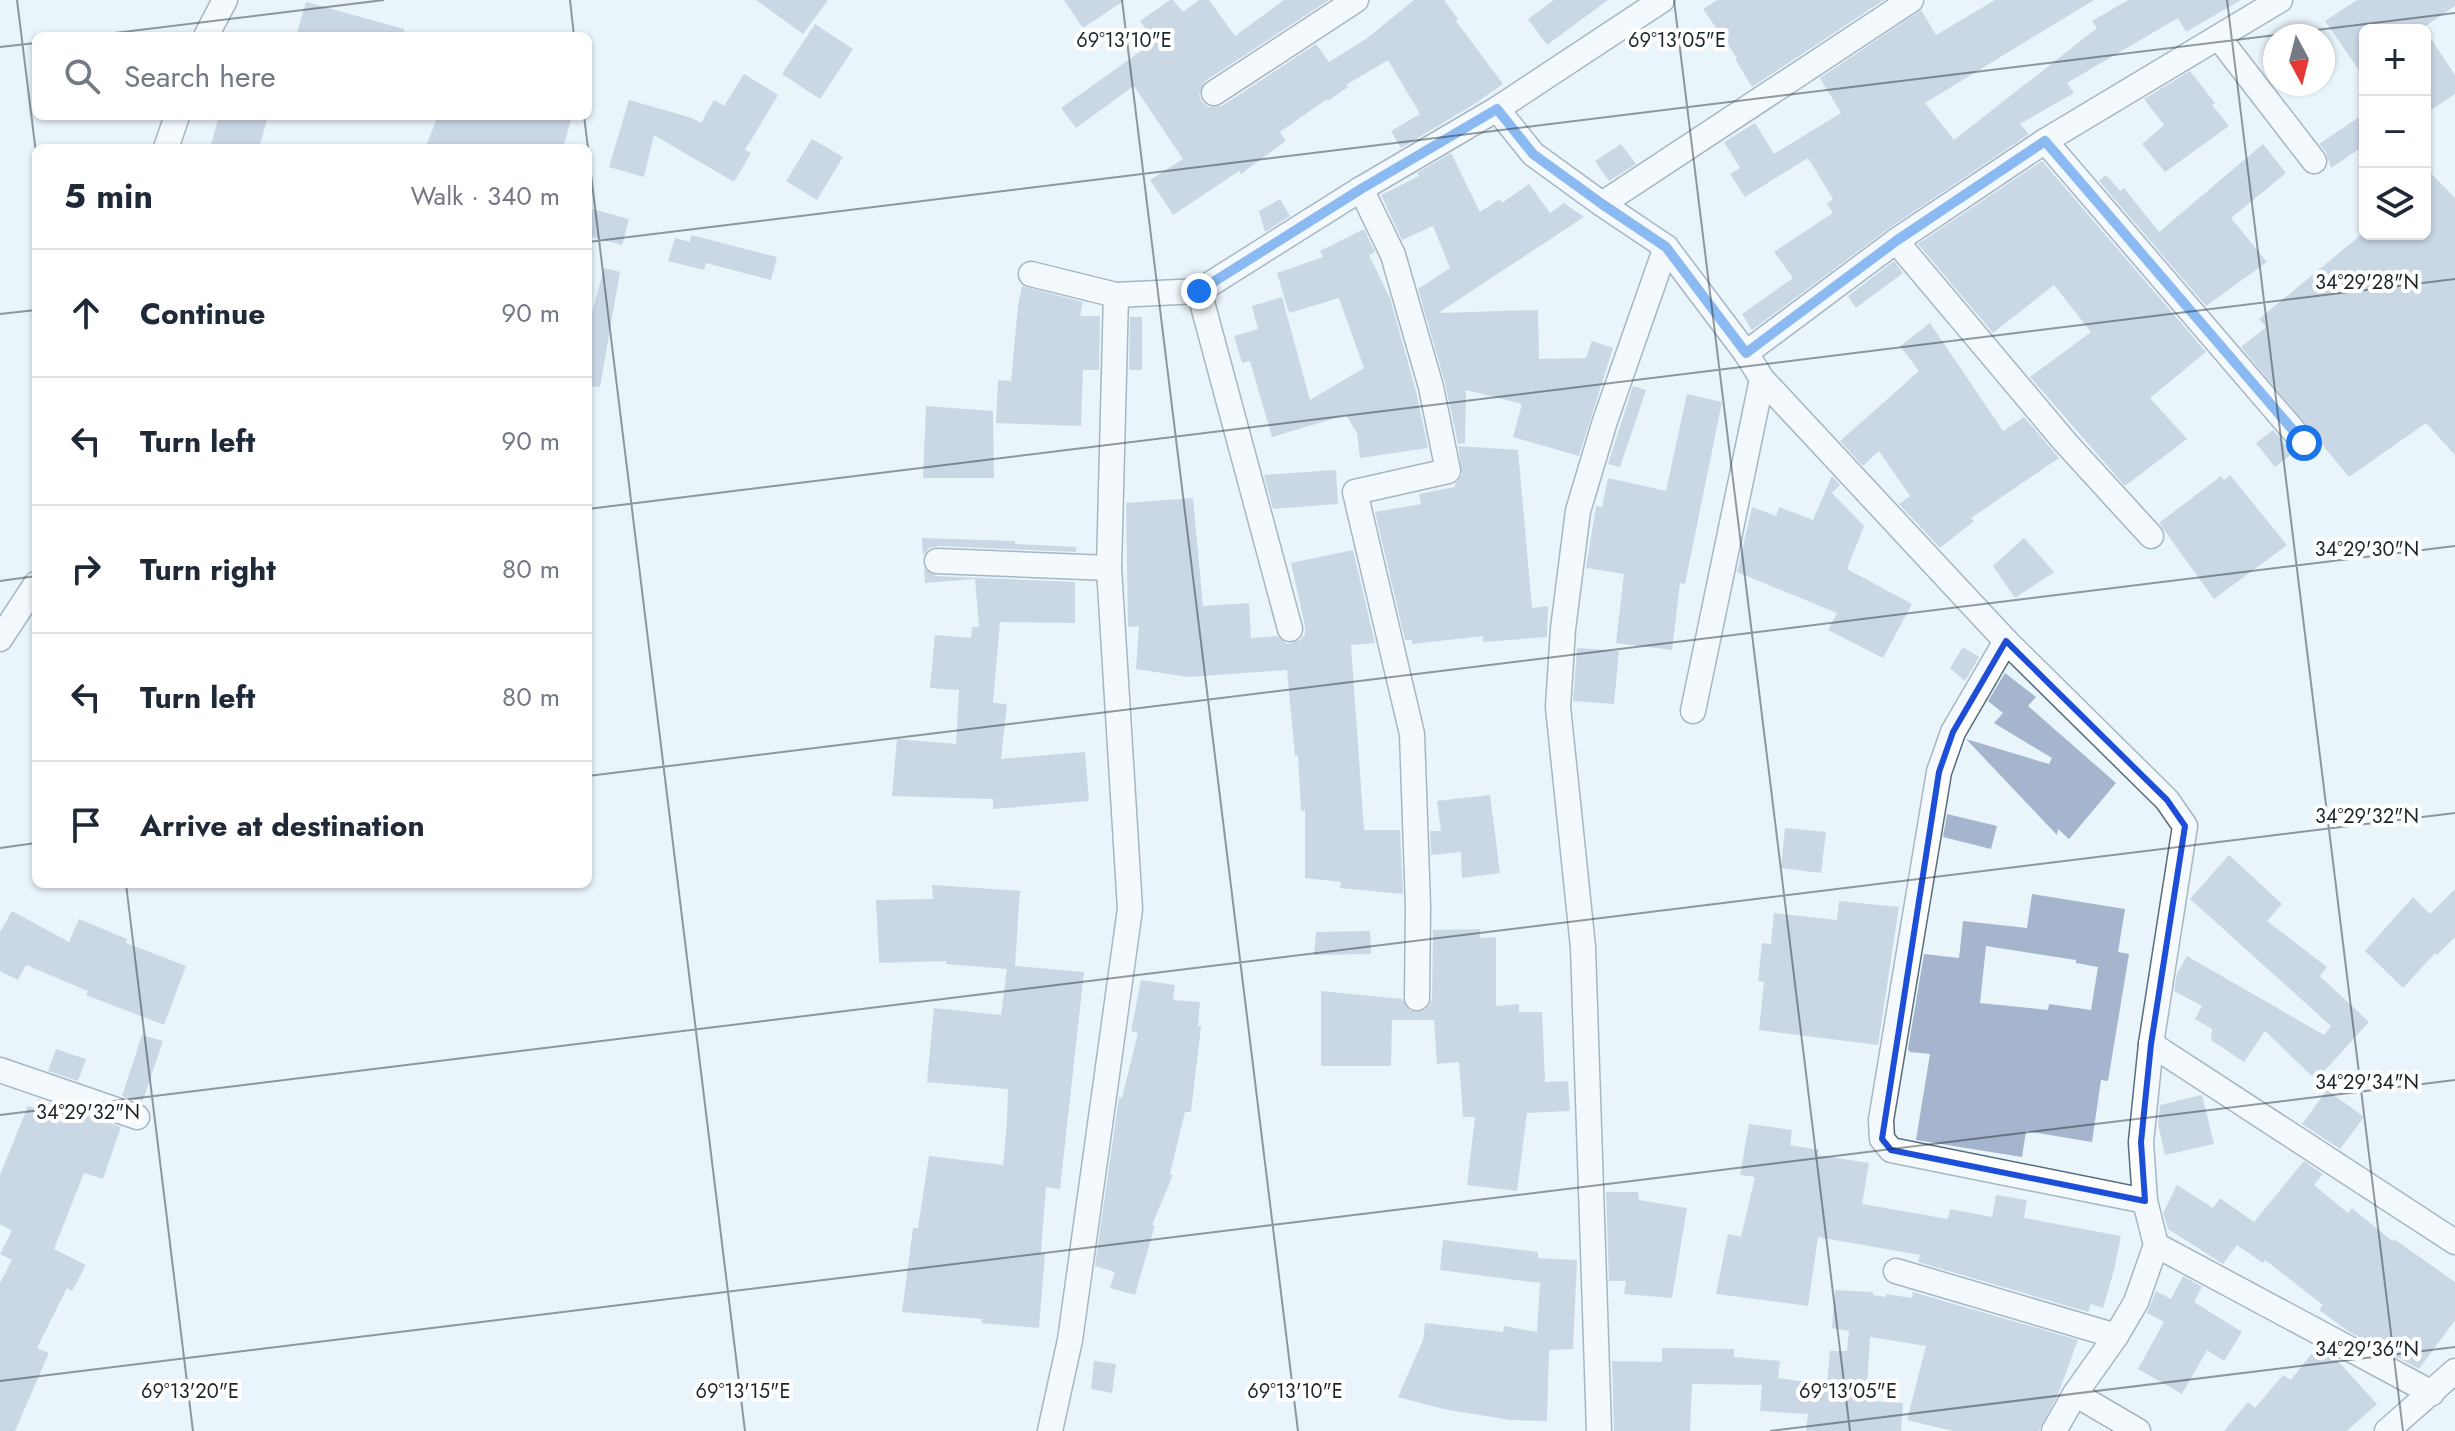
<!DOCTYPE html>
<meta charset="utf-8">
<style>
:root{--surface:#fff;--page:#f2f2f3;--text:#1f2937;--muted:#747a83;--line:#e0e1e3}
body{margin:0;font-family:Jost,sans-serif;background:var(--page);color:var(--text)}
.controls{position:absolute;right:24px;top:24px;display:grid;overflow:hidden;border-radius:12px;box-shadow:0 2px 6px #0004}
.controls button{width:72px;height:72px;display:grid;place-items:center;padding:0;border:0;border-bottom:2px solid var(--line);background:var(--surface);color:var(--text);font:40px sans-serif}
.compass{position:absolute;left:2263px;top:24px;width:72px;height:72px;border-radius:50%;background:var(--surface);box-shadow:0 2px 6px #0004;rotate:173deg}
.stop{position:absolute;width:24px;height:24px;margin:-18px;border:6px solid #1a73e8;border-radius:50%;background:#fff}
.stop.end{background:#1a73e8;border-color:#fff;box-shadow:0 2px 8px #0008}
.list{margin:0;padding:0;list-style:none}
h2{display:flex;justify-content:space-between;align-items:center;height:104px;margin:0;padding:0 32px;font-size:34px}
h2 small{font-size:26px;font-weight:400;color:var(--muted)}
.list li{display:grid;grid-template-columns:52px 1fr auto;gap:24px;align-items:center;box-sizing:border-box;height:128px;padding:0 32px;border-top:2px solid var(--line)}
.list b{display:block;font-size:30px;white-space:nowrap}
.list em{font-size:26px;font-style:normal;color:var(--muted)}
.icon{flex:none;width:44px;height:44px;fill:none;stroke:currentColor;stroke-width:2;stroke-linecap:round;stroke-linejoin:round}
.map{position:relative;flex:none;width:2455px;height:1431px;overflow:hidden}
.search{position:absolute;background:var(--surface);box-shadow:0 2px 6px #0004;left:32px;top:32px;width:560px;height:88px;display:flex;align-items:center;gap:20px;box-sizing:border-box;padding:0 28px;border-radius:12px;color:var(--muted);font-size:30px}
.panel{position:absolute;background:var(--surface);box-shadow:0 2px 6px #0004;left:32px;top:144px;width:560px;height:744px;border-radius:12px}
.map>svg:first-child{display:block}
</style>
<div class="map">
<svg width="2455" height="1431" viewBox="0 0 2455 1431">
<rect width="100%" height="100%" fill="#e9f4fb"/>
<g fill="#a5b5cd" fill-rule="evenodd">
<polygon points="756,0 828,0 803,34"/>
<polygon points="1064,0 1125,0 1083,28"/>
<polygon points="1170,0 1173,0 1183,12 1199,0 1209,0 1235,36 1284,0 1329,0 1205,81 1199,95 1202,102 1208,107 1222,106 1316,44 1329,62 1366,39 1414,0 1444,0 1458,19 1456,21 1503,84 1473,105 1401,148 1391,131 1420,114 1388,60 1346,85 1348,87 1328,101 1327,99 1280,132 1286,141 1241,174 1239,171 1173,215 1150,180 1183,159 1134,86 1076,128 1061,108 1155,41 1140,21"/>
<polygon points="1554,0 1608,0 1547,45 1528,19"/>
<polygon points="1717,0 1884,0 1752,87 1735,59 1737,58 1703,9"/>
<polygon points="1995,0 2094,0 1925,103 1954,140 2097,28 2092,21 2128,0 2241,0 2186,32 2178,18 2067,83 2074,93 2020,124 2029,134 1888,229 1752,330 1742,314 1793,278 1774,252 1833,213 1827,204 1833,199 1808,158 1745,197 1730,174 1740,168 1724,142 1755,123 1774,154 1841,113 1820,78 1921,10 1936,35"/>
<polygon points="2357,0 2455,0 2455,6 2420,30 2365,30 2365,79 2325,21"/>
<polygon points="306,2 404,29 403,36 296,36"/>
<polygon points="815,24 853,49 820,99 782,74"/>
<polygon points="2425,30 2455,75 2455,94 2425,114"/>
<polygon points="2190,71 2215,103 2212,105 2229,126 2165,172 2142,144 2164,125 2144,99"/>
<polygon points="744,74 778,95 745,150 751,153 734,182 654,135 644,177 609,167 629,100 692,118 701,123 714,100 724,106"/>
<polygon points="2365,113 2365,145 2331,168 2326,152 2319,144"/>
<polygon points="219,116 268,116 259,148 210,148"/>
<polygon points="438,116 572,116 563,148 425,148"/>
<polygon points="812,139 843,157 817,200 786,181"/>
<polygon points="1621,144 1636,164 1609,181 1595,161"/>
<polygon points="2263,144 2286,173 2231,218 2267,262 2206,306 2099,181 2106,175 2120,191 2124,188 2159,232"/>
<polygon points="1451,153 1480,212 1500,199 1502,203 1529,184 1550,213 1564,203 1584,217 1438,313 1538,310 1539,359 1586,358 1592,341 1613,348 1579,456 1513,437 1522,404 1466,390 1465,443 1458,444 1445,383 1418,289 1450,268 1433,226 1402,240 1381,195 1419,176 1417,173"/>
<polygon points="2042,161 2206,352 2150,398 2187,439 2125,486 2030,377 2091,332 2054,285 1993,333 1918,244"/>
<polygon points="2425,167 2455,198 2455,455 2426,423 2349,477 2241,347 2266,327 2259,319 2362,234 2425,234"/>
<polygon points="1280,199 1290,216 1265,232 1259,211"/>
<polygon points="588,208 629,219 622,245 588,236"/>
<polygon points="1364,229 1375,252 1369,255 1390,298 1416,391 1428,448 1360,458 1357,433 1346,415 1272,437 1250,361 1242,363 1234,336 1258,329 1252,306 1282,297 1310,400 1364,368 1339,298 1289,313 1277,273 1323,257 1320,251"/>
<polygon points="691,235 777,257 771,280 706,263 704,270 668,261 675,238 690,242"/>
<polygon points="1894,261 1903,273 1856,308 1848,296"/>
<polygon points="604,268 620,272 600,387 588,386 588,328"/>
<polygon points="1022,286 1083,302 1080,316 1100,316 1099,370 1083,370 1081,426 996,423 998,380 1011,381 1018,306"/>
<polygon points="1130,317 1142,317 1142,370 1129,370"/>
<polygon points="1930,323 2003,431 2024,417 2059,458 1971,518 1974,521 1940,548 1899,504 1910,496 1879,451 1863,466 1840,441 1919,371 1900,346"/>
<polygon points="1633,386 1646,390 1620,467 1608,464"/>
<polygon points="1687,394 1722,402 1685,584 1680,583 1672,650 1616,643 1624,574 1586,568 1596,506 1602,507 1608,478 1666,491"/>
<polygon points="926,406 993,411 994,478 923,478"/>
<polygon points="2273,430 2293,453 2275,467 2256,443"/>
<polygon points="1458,446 1518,450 1532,608 1548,606 1547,637 1483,642 1483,636 1412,644 1412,640 1405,640 1375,512 1421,504 1419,494 1455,487 1455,484 1462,475"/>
<polygon points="1336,470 1338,504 1273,509 1264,475"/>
<polygon points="2230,475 2287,545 2214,599 2159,523 2221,476 2224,480"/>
<polygon points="1832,476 1840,485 1832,493 1864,526 1847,569 1912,604 1883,658 1828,630 1837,613 1737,572 1752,507 1776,516 1779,507 1813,520"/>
<polygon points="1193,498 1203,606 1249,603 1251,638 1277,636 1287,644 1300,640 1305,634 1305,626 1291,563 1353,550 1375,643 1351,645 1364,830 1400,830 1403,894 1340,888 1341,882 1305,878 1305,810 1301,811 1298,755 1295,756 1287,670 1189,677 1136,669 1139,626 1128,627 1126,503"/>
<polygon points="922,538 1015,541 1015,544 1076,547 1076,552 938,546 929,548 923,556"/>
<polygon points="2024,538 2054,572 2015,598 1993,566"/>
<polygon points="924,568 936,576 1075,582 1075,623 1000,622 993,703 1007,704 1001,759 1085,752 1089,801 993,809 993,799 892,796 897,739 956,744 959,690 930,688 935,635 971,638 972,627 979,627 975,579 925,583"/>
<polygon points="1963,647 1979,657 1965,681 1950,668"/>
<polygon points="1577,648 1619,651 1614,704 1573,701"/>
<polygon points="2005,673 2036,697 2028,706 2116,783 2069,839 2058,829 2057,835 1966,739 2049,764 2052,758 1994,723 2003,713 1988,701"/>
<polygon points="1490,795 1500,873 1462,878 1461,852 1431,855 1430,831 1441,831 1437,801"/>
<polygon points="1947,814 1997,826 1991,849 1943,837"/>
<polygon points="1785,828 1826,832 1821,873 1781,868"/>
<polygon points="2229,855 2282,904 2267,921 2327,967 2320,976 2369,1022 2316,1080 2265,1031 2244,1062 2211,1040 2212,1029 2195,1019 2202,1006 2174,991 2177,973 2187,956 2324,1035 2331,1026 2190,899"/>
<polygon points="932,885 1020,891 1015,966 1084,972 1060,1189 1046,1187 1041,1253 1045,1254 1039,1328 981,1323 982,1319 902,1312 913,1228 918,1228 929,1156 1003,1165 1007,1122 1008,1089 927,1082 934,1008 1001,1015 1007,969 946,964 946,961 879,963 876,900 933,899"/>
<polygon points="2455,889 2455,937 2437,955 2435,953 2403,988 2365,951 2413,897 2430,914"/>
<path d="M2032,894l93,15 -7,43 11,2 -21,127 -7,-1 -9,62 -66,-11 -4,26 -106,-17 14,-86 -20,-2 -2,-3 16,-95 35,4 4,-37 64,7zM1986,946l90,14v3l22,4 -7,43 -42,-6 -1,6 -68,-7z"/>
<polygon points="1839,901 1899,907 1878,1045 1759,1030 1764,982 1758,981 1762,943 1771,944 1774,913 1837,920"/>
<polygon points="12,911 69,942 79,919 127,939 126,943 186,966 164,1025 86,995 88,991 26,965 18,980 0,971 0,932"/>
<polygon points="1480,929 1480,938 1496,937 1496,1006 1519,1004 1519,1012 1542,1012 1545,1082 1568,1081 1570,1111 1527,1113 1517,1191 1467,1185 1475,1117 1463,1117 1459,1062 1437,1064 1434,1020 1392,1020 1391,1066 1321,1066 1321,991 1402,999 1410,1011 1424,1011 1429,1006 1432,998 1433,930"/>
<polygon points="1370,931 1371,954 1314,955 1316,932"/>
<polygon points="1141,980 1175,985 1173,1000 1200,1002 1198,1026 1201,1027 1191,1112 1185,1112 1170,1174 1173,1175 1152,1225 1155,1225 1135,1295 1110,1288 1115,1272 1095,1266 1119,1097 1122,1098 1138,1033 1131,1031"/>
<polygon points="142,1035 163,1041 142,1103 122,1096"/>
<polygon points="56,1049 86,1059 78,1081 48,1071"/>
<polygon points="2327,1090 2364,1117 2340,1149 2302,1124"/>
<polygon points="2202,1095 2214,1144 2165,1155 2158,1124 2160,1105"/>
<polygon points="38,1099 121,1127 103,1179 84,1173 54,1249 86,1265 72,1291 67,1288 37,1348 49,1353 15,1431 0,1431 0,1283 12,1260 0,1254 12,1231 0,1224 0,1175 28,1106 35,1108"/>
<polygon points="1749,1124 1792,1130 1790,1145 1819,1150 1818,1155 1869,1163 1862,1204 1948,1219 1950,1209 1992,1217 1996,1195 2027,1200 2024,1218 2121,1236 2114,1270 2103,1308 2091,1304 2088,1312 1918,1262 1920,1255 1818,1237 1808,1306 1716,1294 1728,1234 1741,1237 1755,1177 1740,1175"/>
<polygon points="2304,1161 2323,1174 2314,1185 2348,1213 2352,1208 2392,1241 2394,1239 2455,1282 2455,1320 2419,1369 2348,1331 2319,1310 2323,1305 2265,1260 2263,1263 2237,1245 2223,1264 2168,1229 2163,1213 2177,1185 2213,1208 2220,1198 2254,1222"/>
<polygon points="1606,1192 1638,1192 1639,1200 1687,1208 1672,1298 1624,1294 1626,1281 1609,1281"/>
<polygon points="1443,1240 1538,1252 1538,1258 1577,1260 1573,1349 1549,1350 1547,1421 1510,1420 1443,1409 1398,1397 1423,1340 1425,1323 1503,1332 1504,1326 1537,1332 1540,1283 1440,1270"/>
<polygon points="2183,1276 2202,1287 2194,1302 2242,1332 2224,1361 2207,1350 2182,1394 2138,1369 2164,1322 2147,1313 2156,1291 2171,1299"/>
<polygon points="1835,1290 1873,1292 1873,1295 1886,1297 1886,1294 1912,1298 1913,1292 2078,1340 2058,1394 2039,1431 1953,1431 1907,1420 1926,1346 1870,1337 1867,1385 1870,1385 1869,1401 1903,1403 1901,1431 1806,1431 1808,1414 1760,1411 1762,1385 1692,1384 1690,1431 1614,1431 1612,1361 1662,1362 1662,1348 1734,1349 1734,1357 1780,1361 1778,1378 1827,1385 1830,1351 1847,1351 1849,1331 1832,1328"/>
<polygon points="2316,1348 2335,1358 2377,1404 2347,1431 2224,1431 2248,1402 2255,1408 2283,1375 2291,1380"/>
<polygon points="1094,1361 1116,1364 1112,1393 1091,1389"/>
</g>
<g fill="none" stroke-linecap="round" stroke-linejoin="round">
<g stroke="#556d7d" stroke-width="27">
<g id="street">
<polyline points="206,36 225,0"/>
<polyline points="2219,38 2314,161"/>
<polyline points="1214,93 1356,0"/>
<polyline points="1497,109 1533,154 1602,204 1666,247 1746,353 1762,379 2006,641 2167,800 2185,826 2151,1044 2141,1142 2145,1201 2156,1245 2136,1302 2116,1336 2075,1394 2054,1431"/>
<polyline points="2045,141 2304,443"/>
<polyline points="166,148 177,116"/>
<polyline points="1361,189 1393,255 1431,387 1448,471 1355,492 1412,734 1418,906 1417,998"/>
<polyline points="1602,204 1911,0"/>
<polyline points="1896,241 2065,442 2151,536"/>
<polyline points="1031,274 1116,295 1199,291 1361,189 1497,109 1662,0"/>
<polyline points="1199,291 1290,629"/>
<polyline points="1746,353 1896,241 2045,141 2280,0"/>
<polyline points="937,561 1109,568"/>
<polyline points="0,639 36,584"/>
<polyline points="2006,641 1953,732 1939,772 1881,1120 1882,1139 1891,1150 2145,1201"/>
<polyline points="1693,711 1762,379"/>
<polyline points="2151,1044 2455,1242"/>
<polyline points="0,1070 137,1117"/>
<polyline points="2156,1245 2432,1393"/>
<polyline points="1896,1271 2116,1336"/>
<polyline points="2075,1394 2138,1431"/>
<polyline points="1050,1431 1070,1340 1130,909 1109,568 1116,295"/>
<polyline points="1599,1431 1583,947 1558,707 1563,629 1578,511 1605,421 1666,247"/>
<polyline points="2387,1431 2455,1371"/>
</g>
</g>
<use href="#street" stroke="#fff" stroke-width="24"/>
</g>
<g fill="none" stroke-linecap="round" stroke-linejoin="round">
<polyline stroke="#1a73e8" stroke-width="10" points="1199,291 1361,189 1497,109 1533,154 1602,204 1666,247 1746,353 1896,241 2045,141 2304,443"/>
</g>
<path d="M0 0H2455V1431H0ZM2006,641l161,159 18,26 -34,218 -10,98 4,59 -254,-51 -9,-11 57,-367 14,-40z" fill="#e9f4fb" fill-opacity=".55" fill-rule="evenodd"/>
<path fill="none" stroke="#1d4ed8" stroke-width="6" stroke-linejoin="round" d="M2006,641l161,159 18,26 -34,218 -10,98 4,59 -254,-51 -9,-11 57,-367 14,-40z"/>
<path fill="none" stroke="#1b252c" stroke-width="2" stroke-opacity="0.45" d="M17,0l19,153M570,0l4,36M1122,0l176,1431M1674,0l176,1431M2227,0l176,1431M90,36l294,-36M0,47l36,-4M584,116l4,32M588,150l157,1281M588,242l1867,-229M0,314l36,-4M588,509l1867,-230M0,581l36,-5M588,776l1867,-230M0,848l36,-5M126,884l67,547M0,1115l2455,-302M0,1381l2455,-301M1770,1431l685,-84"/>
<g font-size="20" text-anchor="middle" fill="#1b252c" stroke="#fff" stroke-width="8" stroke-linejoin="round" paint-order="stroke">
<text x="1124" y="47">69°13'10"E</text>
<text x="1677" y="47">69°13'05"E</text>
<text x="2367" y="289">34°29'28"N</text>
<text x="2367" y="556">34°29'30"N</text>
<text x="2367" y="823">34°29'32"N</text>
<text x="2367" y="1089">34°29'34"N</text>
<text x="88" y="1119">34°29'32"N</text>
<text x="2367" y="1356">34°29'36"N</text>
<text x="190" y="1398">69°13'20"E</text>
<text x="743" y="1398">69°13'15"E</text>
<text x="1295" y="1398">69°13'10"E</text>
<text x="1848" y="1398">69°13'05"E</text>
</g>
</svg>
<div class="controls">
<button>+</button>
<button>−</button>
<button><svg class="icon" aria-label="layers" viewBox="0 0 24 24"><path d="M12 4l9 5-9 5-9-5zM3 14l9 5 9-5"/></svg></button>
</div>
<svg class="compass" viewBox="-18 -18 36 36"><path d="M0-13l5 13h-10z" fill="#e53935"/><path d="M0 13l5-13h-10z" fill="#747a83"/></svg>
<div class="stop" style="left:2304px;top:443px"></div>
<div class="stop end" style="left:1199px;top:291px"></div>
<div class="search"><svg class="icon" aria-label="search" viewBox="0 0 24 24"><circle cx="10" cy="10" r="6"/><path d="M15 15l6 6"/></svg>Search here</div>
<section class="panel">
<h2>5 min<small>Walk · 340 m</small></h2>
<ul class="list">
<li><svg class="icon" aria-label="ahead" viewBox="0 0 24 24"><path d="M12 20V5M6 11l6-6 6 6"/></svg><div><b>Continue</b></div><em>90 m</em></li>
<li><svg class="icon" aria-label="left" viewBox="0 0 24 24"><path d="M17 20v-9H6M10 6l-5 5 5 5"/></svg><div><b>Turn left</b></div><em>90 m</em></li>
<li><svg class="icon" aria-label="right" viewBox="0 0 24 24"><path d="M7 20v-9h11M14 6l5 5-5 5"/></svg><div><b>Turn right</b></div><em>80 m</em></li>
<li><svg class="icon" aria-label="left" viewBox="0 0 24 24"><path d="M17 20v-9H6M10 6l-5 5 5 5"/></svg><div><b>Turn left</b></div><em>80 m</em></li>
<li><svg class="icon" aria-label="arrive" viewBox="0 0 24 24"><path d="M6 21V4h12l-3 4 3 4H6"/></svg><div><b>Arrive at destination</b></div></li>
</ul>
</section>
</div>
